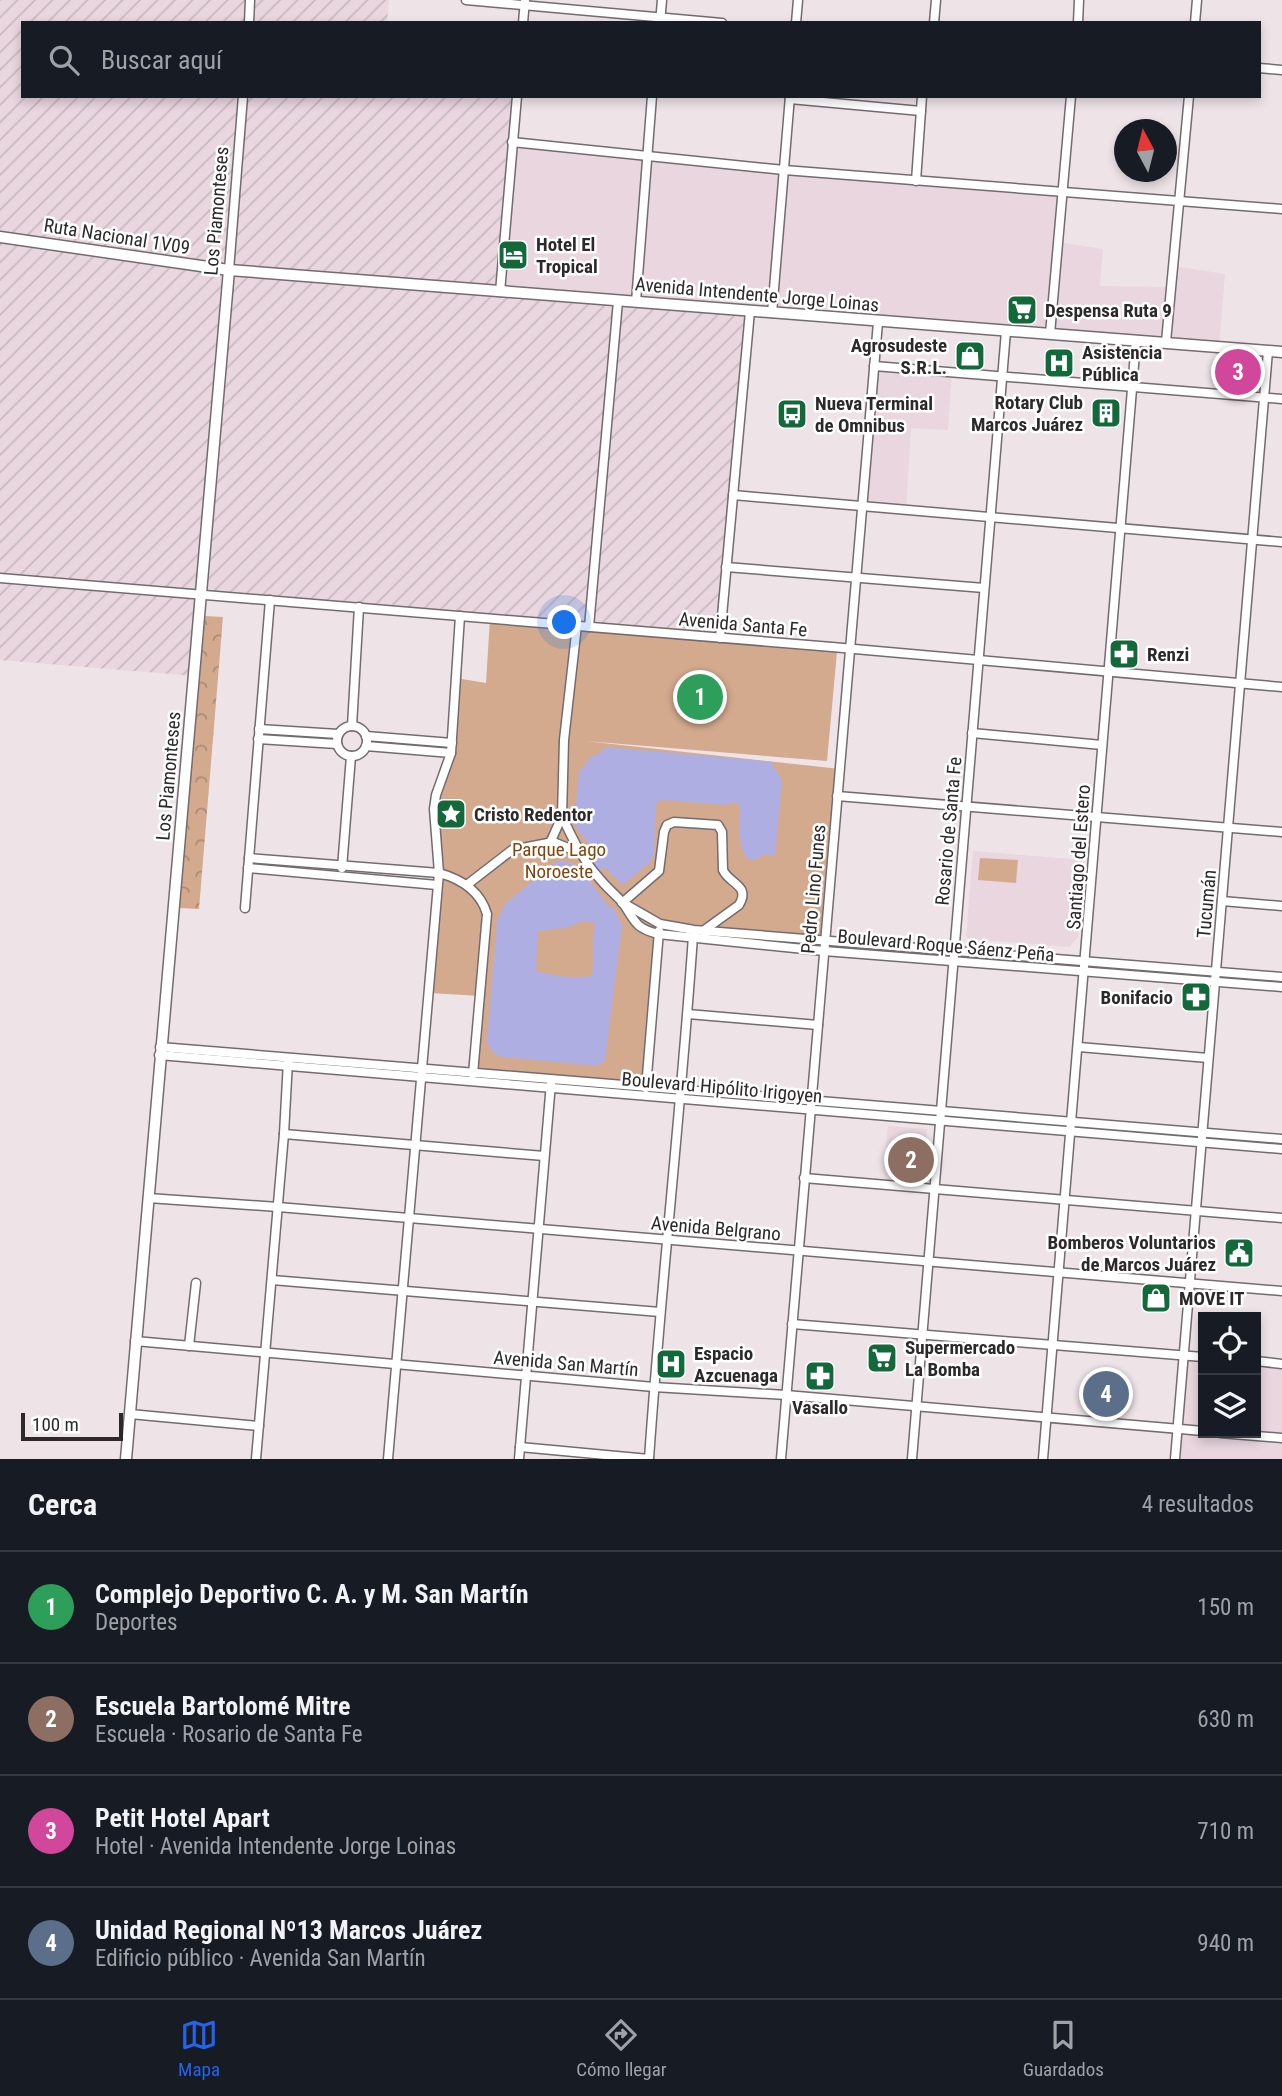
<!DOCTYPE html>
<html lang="es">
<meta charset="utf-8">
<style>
:root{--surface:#171b24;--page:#20242c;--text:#f1f3f6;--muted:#9ea1a6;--line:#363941;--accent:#2563eb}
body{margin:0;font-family:"Roboto Condensed",sans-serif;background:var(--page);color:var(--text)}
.controls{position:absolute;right:21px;bottom:21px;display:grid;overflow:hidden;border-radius:0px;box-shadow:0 4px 10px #0003}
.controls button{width:63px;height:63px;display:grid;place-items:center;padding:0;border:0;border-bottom:2px solid var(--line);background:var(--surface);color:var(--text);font:35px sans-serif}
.compass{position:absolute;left:1114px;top:119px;width:63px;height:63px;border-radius:50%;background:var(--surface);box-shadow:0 4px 10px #0003;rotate:353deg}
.scale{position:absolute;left:21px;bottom:18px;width:102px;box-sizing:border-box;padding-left:7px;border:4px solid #2d292b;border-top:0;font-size:19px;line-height:24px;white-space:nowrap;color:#2d292b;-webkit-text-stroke:5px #fff;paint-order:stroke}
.you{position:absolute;left:565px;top:623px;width:24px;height:24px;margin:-18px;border:5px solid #fff;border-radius:50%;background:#1a73e8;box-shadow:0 0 0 10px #1a73e833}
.badge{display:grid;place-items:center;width:46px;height:46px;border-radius:50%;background:var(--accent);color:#fff;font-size:23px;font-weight:700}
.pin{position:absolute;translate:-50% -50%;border:4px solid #fff;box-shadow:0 2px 7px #0006}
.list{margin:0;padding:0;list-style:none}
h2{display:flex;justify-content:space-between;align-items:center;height:91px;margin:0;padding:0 28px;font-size:30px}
h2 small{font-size:23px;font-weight:400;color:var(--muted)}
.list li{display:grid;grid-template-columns:46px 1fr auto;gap:21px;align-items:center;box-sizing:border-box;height:112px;padding:0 28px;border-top:2px solid var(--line)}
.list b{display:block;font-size:26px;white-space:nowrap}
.list p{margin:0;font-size:23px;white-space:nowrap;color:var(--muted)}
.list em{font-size:23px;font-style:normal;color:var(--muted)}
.icon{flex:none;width:38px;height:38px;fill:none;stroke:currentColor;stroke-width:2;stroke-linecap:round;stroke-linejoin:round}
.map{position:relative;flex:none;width:1282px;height:1459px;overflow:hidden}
.search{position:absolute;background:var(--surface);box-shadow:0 4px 10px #0003;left:21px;right:21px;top:21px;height:77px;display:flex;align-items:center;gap:18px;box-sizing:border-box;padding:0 24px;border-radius:0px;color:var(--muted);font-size:26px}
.sheet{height:539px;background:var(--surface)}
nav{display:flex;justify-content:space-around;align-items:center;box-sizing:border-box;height:98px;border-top:2px solid var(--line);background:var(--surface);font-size:19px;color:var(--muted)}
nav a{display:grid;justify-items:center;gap:4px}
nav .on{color:var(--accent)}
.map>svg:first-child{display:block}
</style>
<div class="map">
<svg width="1282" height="1459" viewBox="0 0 1282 1459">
<defs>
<pattern id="industrial-furrows" width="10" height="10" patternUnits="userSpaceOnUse" patternTransform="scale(1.75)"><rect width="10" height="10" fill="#e9d6de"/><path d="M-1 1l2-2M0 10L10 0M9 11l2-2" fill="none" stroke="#c8b8bf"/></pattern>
<pattern id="grass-dots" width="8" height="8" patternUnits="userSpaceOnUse" patternTransform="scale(1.75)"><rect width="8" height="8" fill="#d4aa8e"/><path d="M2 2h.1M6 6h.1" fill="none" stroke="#ac8a74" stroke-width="1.8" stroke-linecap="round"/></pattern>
<pattern id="forest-crowns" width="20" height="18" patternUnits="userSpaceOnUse" patternTransform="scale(1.75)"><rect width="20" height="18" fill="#d4aa8e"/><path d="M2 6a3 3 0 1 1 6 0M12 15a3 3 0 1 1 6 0" fill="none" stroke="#ac8a74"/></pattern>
</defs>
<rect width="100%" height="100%" fill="#eee4e8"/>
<g fill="#e9d6de">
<polygon points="512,142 1062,193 1058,242 1103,249 1100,286 1171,287 1174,266 1225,274 1219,347 500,292"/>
<polygon points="874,366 952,371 948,430 911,428 906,510 861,505"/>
<polygon points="973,851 1084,860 1078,937 1069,947 969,939 966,936"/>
<polygon points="888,1126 927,1129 923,1178 919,1182 895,1180 898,1149 886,1148"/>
<polygon points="1183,1355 1203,1357 1203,1433 1256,1433 1256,1361 1282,1364 1282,1459 1175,1459"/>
</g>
<polygon fill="url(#industrial-furrows)" points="0,0 389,0 387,23 23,23 23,96 517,96 500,292 750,311 720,638 202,594 194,676 0,660"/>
<polygon fill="url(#grass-dots)" points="717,934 1282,980 1282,984 716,938"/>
<polygon fill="url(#forest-crowns)" points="205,616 223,617 199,909 179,908"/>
<g fill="#d4aa8e">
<polygon points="490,618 577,625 565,740 568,740 578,630 837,652 827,761 585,741 840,769 825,939 660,925 646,1088 473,1074 480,996 430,993 437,885 434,809 451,753 456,678 486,683"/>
<polygon points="980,858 1018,860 1016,883 978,880"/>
</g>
<path fill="#afaee3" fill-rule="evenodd" d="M606,747l168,15 -2,5 4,2 6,12 -7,75 -9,-2 -11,6h-6c-13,-13 -9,-38 -9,-55l-6,-3 -8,3 -66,-5 -4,5 -2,49 -5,9 -26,22 -19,-18 -15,13 19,26 5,1 9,18 -17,135 -8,6 -95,-9 -8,-3 -7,-12 10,-121 9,-18 50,-41c12,-4 18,3 27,10l13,-11v-7l-22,-30 5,-52 9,-11 -1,-2 13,-6zM583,921l12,2c-4,17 0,36 -3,53 -19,3 -38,0 -56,-5l2,-40 28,-3z"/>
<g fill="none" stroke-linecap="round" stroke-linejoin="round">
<g stroke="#746b6f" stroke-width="11">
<g id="minor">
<polyline points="466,0 722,23"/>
<polyline points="249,23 250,0"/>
<polyline points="523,23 525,0"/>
<polyline points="660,23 662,0"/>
<polyline points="796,23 798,0"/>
<polyline points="934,23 936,0"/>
<polyline points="1078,23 1079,0"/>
<polyline points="1195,23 1197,0"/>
<polyline points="1259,68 1282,70"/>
<polyline points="790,99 921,111"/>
<polyline points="512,142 784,170 1282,209"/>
<polyline points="916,181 922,96"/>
<polyline points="229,270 243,96"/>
<polyline points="500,292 517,96"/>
<polyline points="636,302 652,96"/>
<polyline points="772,313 790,96"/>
<polyline points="1050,334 1071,96"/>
<polyline points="1166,342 1189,96"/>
<polyline points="874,366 1282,399"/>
<polyline points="733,495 1282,542"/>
<polyline points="726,567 984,588"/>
<polyline points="0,578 832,647 1282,687"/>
<polyline points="589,627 618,301"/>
<polyline points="720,638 750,311"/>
<polyline points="352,726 359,607"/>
<circle cx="352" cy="741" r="15"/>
<polyline points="259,729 338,734"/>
<polyline points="972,733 1102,745"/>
<polyline points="366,736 452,743"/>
<polyline points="258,739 337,744"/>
<polyline points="366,746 451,753"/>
<polyline points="837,796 1282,832"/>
<path d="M562,816c10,22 20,43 37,62 7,9 16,16 23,24 14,19 11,25 36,32l166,17 458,36"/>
<polyline points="551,841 578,852"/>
<path d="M249,858l190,15c22,6 41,17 48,41l-14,160"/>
<polyline points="248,868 437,885"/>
<polyline points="342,868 351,756"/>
<polyline points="468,884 512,850 548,843 551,841 562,816 564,740 577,625"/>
<polyline points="1222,901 1282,906"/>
<path d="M622,903l37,-32 5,-39 3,-7 7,-3 44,3 4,7 1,38c6,14 28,15 16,35l-36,26"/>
<polyline points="625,904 660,924 694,930 1282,977"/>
<polyline points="245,908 270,600"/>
<polyline points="688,1014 818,1025"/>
<polyline points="160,1047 1282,1139"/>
<polyline points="1079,1047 1208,1058"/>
<polyline points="159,1055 1282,1149"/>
<polyline points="646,1088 659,931"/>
<polyline points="284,1134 544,1156"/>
<polyline points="804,1178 1282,1218"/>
<polyline points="148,1198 278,1207 1282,1291"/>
<polyline points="272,1280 660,1312"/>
<polyline points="792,1324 1203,1357"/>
<polyline points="135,1341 654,1387 786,1395 1203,1431"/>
<polyline points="189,1346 196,1283"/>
<polyline points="1256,1361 1282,1364"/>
<polyline points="130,1414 259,1426"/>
<polyline points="1220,1433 1282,1438"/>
<polyline points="520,1447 649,1459"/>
<polyline points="256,1459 284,1134 288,1061"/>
<polyline points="388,1459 439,873 434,809 436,795 451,753 460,616"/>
<polyline points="519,1459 551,1083"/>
<path d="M649,1459c12,-175 32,-348 44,-523"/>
<polyline points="781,1459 878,322"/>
<polyline points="912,1459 1006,331"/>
<polyline points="1043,1459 1136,341"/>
<polyline points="1175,1459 1268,351"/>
</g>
</g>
<g stroke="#746b6f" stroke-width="13">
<g id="major">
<polyline points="0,237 229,270 1282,352"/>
<path d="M126,1459c32,-396 69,-792 103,-1189"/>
</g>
</g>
<use href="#minor" stroke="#fff" stroke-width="8"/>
<use href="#major" stroke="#fff" stroke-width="10"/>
</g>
<defs>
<g id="hotel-square" transform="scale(1.575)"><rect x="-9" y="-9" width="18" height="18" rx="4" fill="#14693a" stroke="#fff"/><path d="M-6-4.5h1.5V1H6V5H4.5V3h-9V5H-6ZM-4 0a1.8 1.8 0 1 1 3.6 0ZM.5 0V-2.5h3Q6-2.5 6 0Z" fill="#fff"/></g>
<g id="supermarket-square" transform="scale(1.575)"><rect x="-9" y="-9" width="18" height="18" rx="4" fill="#14693a" stroke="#fff"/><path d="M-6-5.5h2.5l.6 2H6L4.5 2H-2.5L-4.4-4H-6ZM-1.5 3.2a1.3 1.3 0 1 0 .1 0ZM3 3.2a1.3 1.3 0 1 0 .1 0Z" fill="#fff"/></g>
<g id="shop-square" transform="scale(1.575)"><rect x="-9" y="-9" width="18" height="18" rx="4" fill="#14693a" stroke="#fff"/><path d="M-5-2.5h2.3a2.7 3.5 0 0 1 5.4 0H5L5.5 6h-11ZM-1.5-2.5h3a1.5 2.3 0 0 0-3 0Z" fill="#fff"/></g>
<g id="hospital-square" transform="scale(1.575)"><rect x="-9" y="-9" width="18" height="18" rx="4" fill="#14693a" stroke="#fff"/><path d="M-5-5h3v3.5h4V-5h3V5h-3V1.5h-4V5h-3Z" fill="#fff"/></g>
<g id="building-square" transform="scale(1.575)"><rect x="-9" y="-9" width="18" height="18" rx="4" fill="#14693a" stroke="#fff"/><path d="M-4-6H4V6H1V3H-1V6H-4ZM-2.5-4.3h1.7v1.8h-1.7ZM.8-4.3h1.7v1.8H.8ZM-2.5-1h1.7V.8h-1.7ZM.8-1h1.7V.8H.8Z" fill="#fff"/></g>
<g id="bus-square" transform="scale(1.575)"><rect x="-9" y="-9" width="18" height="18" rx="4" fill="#14693a" stroke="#fff"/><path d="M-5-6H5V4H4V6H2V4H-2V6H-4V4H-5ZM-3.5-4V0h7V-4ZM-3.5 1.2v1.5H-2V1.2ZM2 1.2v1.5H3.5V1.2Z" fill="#fff"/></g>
<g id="pharmacy-square" transform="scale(1.575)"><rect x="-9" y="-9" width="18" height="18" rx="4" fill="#14693a" stroke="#fff"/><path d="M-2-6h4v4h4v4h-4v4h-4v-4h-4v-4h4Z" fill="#fff"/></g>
<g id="sight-square" transform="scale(1.575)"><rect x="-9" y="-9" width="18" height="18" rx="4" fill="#14693a" stroke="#fff"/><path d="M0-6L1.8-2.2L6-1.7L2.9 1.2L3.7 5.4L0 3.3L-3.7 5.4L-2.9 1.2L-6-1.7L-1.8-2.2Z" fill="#fff"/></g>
<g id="civic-square" transform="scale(1.575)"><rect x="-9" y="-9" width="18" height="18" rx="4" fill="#14693a" stroke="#fff"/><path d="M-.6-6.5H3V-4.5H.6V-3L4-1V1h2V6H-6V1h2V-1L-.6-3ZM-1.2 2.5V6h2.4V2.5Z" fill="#fff"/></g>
</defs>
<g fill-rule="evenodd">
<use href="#hotel-square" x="513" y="255"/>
<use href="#supermarket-square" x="1022" y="310"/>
<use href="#shop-square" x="970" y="356"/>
<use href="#hospital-square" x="1059" y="363"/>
<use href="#building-square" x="1106" y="413"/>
<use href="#bus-square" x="792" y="414"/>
<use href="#pharmacy-square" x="1124" y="654"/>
<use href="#sight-square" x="451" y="814"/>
<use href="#pharmacy-square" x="1196" y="997"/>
<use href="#civic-square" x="1239" y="1253"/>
<use href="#shop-square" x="1156" y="1298"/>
<use href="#supermarket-square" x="882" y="1358"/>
<use href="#hospital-square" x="671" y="1364"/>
<use href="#pharmacy-square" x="820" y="1376"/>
</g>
<g text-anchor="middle" stroke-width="5" stroke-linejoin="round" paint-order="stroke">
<g font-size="19" fill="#2d292b" stroke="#fff">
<text transform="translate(216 211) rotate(-85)" y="7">Los Piamonteses</text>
<text transform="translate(117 236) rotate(9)" y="7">Ruta Nacional 1V09</text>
<text transform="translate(757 294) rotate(5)" y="7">Avenida Intendente Jorge Loinas</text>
<text transform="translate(743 624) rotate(5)" y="7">Avenida Santa Fe</text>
<text transform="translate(168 776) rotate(-85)" y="7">Los Piamonteses</text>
<text transform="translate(948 831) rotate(-85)" y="7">Rosario de Santa Fe</text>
<text transform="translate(1078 857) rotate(-86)" y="7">Santiago del Estero</text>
<text transform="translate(813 889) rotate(-85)" y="7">Pedro Lino Funes</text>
<text transform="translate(1206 904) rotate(-85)" y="7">Tucumán</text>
<text transform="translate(946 945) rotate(5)" y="7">Boulevard Roque Sáenz Peña</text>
<text transform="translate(722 1087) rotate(5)" y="7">Boulevard Hipólito Irigoyen</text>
<text transform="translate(716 1228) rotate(5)" y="7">Avenida Belgrano</text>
<text transform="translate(566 1363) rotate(5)" y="7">Avenida San Martín</text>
</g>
<g font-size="19" font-weight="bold" fill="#2d292b" stroke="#fff" text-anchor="start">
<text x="536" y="251">Hotel El<tspan x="536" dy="22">Tropical</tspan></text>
<text x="1045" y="317">Despensa Ruta 9</text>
<text x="947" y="352" text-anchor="end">Agrosudeste<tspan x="947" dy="22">S.R.L.</tspan></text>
<text x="1082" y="359">Asistencia<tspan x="1082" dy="22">Pública</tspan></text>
<text x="1083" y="409" text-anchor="end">Rotary Club<tspan x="1083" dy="22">Marcos Juárez</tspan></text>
<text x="815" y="410">Nueva Terminal<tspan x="815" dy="22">de Omnibus</tspan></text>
<text x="1147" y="661">Renzi</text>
<text x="474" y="821">Cristo Redentor</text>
<text x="1173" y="1004" text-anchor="end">Bonifacio</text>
<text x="1216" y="1249" text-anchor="end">Bomberos Voluntarios<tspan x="1216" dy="22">de Marcos Juárez</tspan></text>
<text x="1179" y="1305">MOVE IT</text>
<text x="905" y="1354">Supermercado<tspan x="905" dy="22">La Bomba</tspan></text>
<text x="694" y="1360">Espacio<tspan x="694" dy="22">Azcuenaga</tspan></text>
<text x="820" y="1414" text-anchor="middle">Vasallo</text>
</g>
<g font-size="19" fill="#82440c" stroke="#fff">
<text x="559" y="856">Parque Lago<tspan x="559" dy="22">Noroeste</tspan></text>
</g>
</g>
</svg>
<div class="controls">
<button><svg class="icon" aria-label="locate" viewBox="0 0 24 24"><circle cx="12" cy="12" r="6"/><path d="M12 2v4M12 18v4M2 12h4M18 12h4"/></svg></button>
<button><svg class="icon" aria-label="layers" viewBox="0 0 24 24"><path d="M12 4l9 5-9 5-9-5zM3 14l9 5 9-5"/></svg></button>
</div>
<svg class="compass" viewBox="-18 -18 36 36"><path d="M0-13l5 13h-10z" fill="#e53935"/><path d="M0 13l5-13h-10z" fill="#9ea1a6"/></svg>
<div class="scale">100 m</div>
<div class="you"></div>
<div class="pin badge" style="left:700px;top:697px;background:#2e9e5b">1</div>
<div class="pin badge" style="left:911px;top:1160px;background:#8d6e63">2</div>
<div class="pin badge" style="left:1238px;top:372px;background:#d1479c">3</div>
<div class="pin badge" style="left:1106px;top:1394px;background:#5c6f8a">4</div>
<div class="search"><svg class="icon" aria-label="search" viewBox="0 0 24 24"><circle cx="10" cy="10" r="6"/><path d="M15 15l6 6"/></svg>Buscar aquí</div>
</div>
<section class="sheet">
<h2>Cerca<small>4 resultados</small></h2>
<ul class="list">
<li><span class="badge" style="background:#2e9e5b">1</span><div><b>Complejo Deportivo C. A. y M. San Martín</b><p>Deportes</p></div><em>150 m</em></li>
<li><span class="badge" style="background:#8d6e63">2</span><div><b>Escuela Bartolomé Mitre</b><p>Escuela · Rosario de Santa Fe</p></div><em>630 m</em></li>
<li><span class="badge" style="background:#d1479c">3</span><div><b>Petit Hotel Apart</b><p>Hotel · Avenida Intendente Jorge Loinas</p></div><em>710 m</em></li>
<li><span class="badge" style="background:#5c6f8a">4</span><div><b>Unidad Regional Nº13 Marcos Juárez</b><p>Edificio público · Avenida San Martín</p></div><em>940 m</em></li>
</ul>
</section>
<nav>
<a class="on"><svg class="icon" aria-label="map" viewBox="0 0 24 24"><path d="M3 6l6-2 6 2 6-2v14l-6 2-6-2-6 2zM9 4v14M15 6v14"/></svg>Mapa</a>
<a><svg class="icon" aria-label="directions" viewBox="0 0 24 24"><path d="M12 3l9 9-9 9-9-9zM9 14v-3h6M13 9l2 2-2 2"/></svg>Cómo llegar</a>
<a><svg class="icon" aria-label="saved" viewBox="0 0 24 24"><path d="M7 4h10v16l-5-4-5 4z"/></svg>Guardados</a>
</nav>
